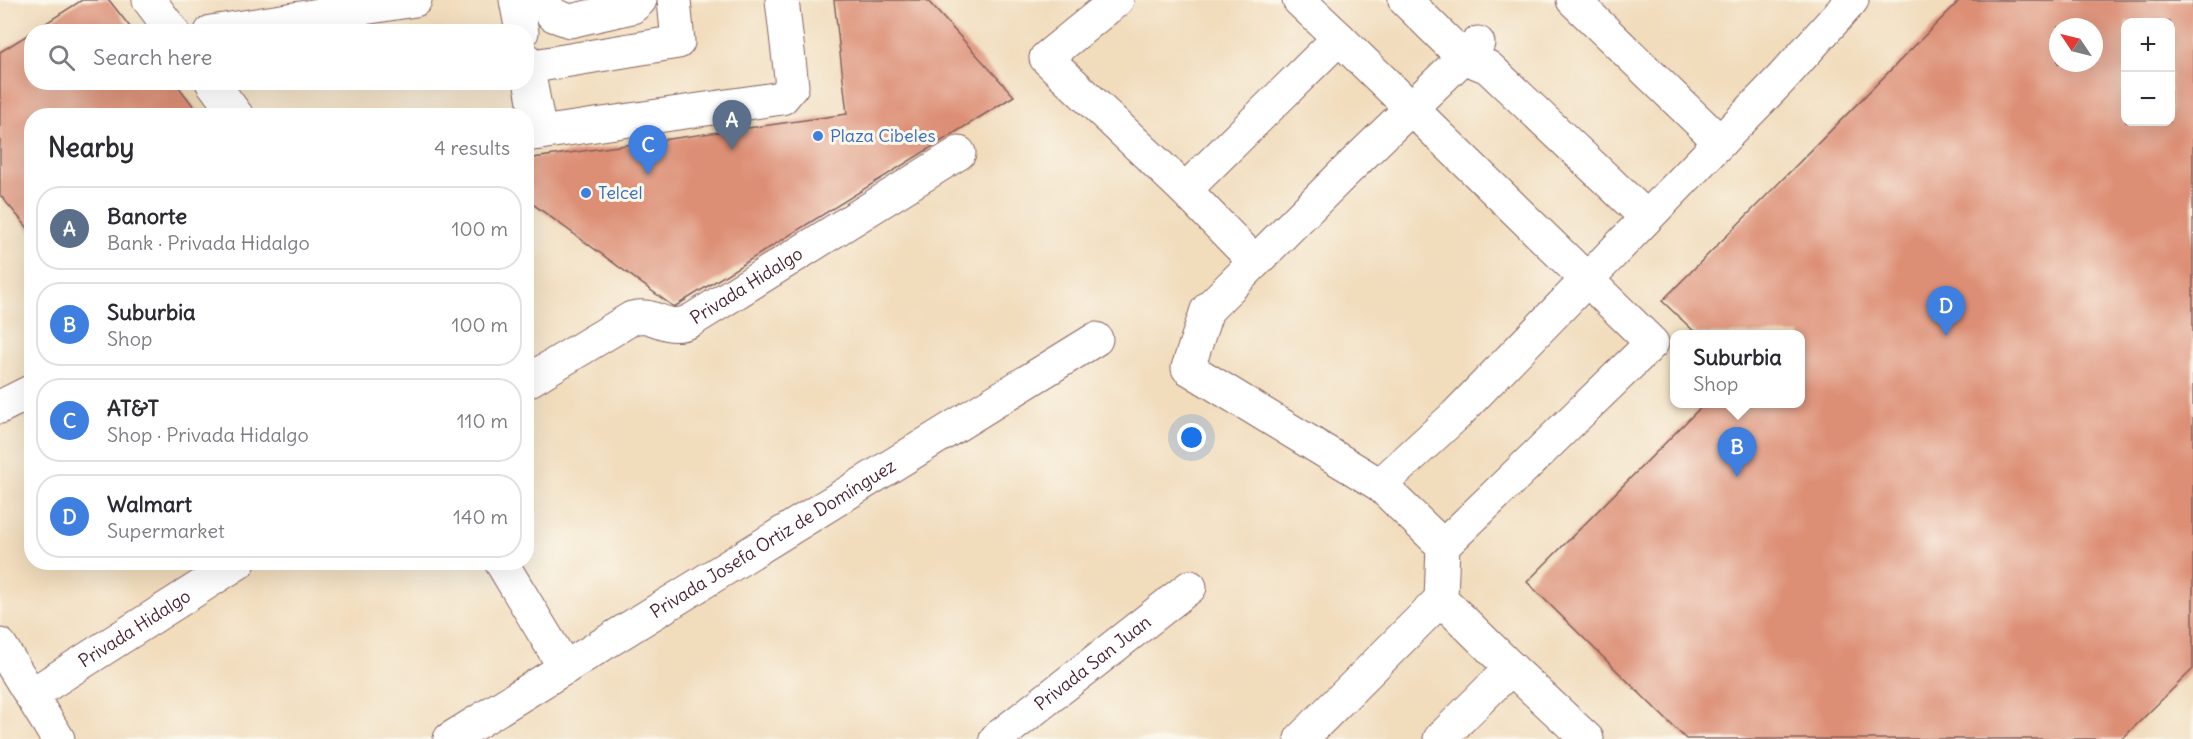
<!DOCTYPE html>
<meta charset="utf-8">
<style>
:root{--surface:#fff;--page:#f2f2f3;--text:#2b2b33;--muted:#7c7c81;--line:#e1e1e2;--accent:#d93025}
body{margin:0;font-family:Delius,sans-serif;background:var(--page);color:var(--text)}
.controls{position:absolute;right:18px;top:18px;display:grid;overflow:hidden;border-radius:12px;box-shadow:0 6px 24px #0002}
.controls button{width:54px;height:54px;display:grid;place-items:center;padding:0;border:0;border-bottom:2px solid var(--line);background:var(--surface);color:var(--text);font:30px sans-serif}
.compass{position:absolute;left:2049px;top:18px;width:54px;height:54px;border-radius:50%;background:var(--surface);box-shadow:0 6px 24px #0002;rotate:305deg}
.you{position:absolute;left:1192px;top:438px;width:21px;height:21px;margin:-15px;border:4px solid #fff;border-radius:50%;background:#1a73e8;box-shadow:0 0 0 9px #1a73e833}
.badge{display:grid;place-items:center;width:39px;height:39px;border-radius:50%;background:var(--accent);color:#fff;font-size:20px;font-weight:700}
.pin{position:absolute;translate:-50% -50px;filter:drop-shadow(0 2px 3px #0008)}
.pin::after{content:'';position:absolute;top:32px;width:21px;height:18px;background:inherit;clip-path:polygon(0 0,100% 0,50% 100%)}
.popup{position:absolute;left:1670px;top:330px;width:135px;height:78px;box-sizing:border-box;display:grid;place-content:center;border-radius:12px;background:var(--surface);filter:drop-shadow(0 2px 4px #0005);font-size:20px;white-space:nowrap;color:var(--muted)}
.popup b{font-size:22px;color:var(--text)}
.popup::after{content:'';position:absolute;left:50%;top:100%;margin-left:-12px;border:12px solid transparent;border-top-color:var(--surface)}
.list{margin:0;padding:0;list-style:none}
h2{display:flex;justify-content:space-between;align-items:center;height:78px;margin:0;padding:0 24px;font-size:26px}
h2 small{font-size:20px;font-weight:400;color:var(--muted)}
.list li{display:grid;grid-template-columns:39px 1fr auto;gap:18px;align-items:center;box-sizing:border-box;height:84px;margin:0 12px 12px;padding:0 12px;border:2px solid var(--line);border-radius:24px}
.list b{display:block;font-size:22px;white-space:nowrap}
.list p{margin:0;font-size:20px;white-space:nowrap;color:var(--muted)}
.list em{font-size:20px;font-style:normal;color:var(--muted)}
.icon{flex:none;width:33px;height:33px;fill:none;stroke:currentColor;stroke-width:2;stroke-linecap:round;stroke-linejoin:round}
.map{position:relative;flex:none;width:2193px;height:739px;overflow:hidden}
.search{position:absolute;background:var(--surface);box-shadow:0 6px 24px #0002;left:24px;top:24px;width:510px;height:66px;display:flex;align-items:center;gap:15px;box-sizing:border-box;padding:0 21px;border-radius:24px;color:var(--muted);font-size:22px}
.panel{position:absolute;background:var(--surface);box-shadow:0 6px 24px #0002;left:24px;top:108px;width:510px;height:462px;border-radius:24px}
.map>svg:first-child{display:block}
</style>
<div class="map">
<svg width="2193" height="739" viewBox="0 0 2193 739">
<rect width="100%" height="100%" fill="#fbf7ec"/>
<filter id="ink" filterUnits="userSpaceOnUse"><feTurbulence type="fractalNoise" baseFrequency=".0167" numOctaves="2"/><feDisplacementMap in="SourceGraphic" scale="12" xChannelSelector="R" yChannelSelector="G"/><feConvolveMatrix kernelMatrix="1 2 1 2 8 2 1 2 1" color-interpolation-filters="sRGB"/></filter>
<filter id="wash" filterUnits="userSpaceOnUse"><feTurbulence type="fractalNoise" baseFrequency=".008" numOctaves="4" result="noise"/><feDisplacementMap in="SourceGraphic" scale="24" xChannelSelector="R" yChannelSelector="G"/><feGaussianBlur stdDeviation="1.35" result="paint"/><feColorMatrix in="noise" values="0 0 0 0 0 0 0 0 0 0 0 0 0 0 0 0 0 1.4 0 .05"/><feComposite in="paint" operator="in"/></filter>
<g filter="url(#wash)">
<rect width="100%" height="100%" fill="#f1dcbc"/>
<g id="blocks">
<g fill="#dd8f76" fill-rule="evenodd">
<polygon points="82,0 109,0 134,32 32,32"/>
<polygon points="834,0 927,0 1014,96 674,307 526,199 526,159 847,114"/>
<path d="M1960,0h233v669l-71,70h-436l-159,-157 177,-178h96v-70h-103l-35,-33zM2126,22h44v100h-44zM2058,27h36v36h-36z"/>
<polygon points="32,32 32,82 175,82 201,116 32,116 32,233 0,195 0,52"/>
</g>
</g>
</g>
<g filter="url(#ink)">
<use href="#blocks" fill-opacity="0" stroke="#84615e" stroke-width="1.5"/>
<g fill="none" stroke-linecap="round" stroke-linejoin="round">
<g stroke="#84615e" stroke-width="35">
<g id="minor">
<polyline points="149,0 173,32"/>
<polyline points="516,0 522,32"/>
<polyline points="542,0 553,15 570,21 632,7 640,0"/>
<polyline points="1117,0 1046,58 1185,190"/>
<polyline points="1299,0 1339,38"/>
<polyline points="1405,0 1463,57 1488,67 1646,217"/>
<polyline points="1573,0 1720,142"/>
<polyline points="211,32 415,0"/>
<polyline points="1478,43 1342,175 1207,310 1188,368 1380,485 1443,546 1441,599 1511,668 1587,739"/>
<polyline points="526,59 540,133"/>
<polyline points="528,67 678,42 674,0"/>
<polyline points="212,82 237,116"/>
<polyline points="526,135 782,98 792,86 782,0"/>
<polyline points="1255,262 1185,190 1339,38 1652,343 1443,546"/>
<path id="s1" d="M526,382l106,-64c23,-7 34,16 60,2l267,-167"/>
<polyline points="0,407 32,391"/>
<polyline points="1380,485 1456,415 1781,79 1852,0"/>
<polyline points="501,562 565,668"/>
<polyline points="0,645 58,739"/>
<path id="s2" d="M31,695l208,-133"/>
<path id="s3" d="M450,739l646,-400"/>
<path id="s4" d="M996,739l194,-152"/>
<polyline points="1301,739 1441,599"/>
<polyline points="1440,739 1511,668"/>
</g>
</g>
<use href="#minor" stroke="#fff" stroke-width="33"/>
</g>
</g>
<g fill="#3f7fe0" stroke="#fbf7ec" stroke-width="2">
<circle cx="818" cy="136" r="6"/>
<circle cx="586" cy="193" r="6"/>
</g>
<g text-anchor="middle" stroke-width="6" stroke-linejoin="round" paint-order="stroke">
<g font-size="18" fill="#366cbe" stroke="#fbf7ec" text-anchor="start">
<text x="830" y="142">Plaza Cibeles</text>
<text x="598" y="199">Telcel</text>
</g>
<g font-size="18" fill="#4a1f2b" stroke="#fbf7ec">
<text dy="6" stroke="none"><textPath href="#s1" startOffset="250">Privada Hidalgo</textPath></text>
<text dy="6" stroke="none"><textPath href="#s3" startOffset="380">Privada Josefa Ortiz de Domínguez</textPath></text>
<text dy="6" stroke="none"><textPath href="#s2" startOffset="123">Privada Hidalgo</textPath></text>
<text dy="6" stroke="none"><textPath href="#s4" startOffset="123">Privada San Juan</textPath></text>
</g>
</g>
</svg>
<div class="controls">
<button>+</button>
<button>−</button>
</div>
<svg class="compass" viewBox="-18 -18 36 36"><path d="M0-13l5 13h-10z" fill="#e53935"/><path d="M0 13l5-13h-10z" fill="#7c7c81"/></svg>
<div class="you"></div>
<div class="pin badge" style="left:732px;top:150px;background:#5c6f8a">A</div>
<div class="pin badge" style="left:1737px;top:477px;background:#3f7fe0">B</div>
<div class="popup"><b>Suburbia</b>Shop</div>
<div class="pin badge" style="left:648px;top:175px;background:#3f7fe0">C</div>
<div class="pin badge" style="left:1946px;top:336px;background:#3f7fe0">D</div>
<div class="search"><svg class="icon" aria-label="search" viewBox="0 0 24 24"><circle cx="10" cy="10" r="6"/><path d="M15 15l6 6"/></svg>Search here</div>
<section class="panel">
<h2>Nearby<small>4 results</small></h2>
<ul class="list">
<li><span class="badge" style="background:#5c6f8a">A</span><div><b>Banorte</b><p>Bank · Privada Hidalgo</p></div><em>100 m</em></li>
<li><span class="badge" style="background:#3f7fe0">B</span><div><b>Suburbia</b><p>Shop</p></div><em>100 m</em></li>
<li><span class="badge" style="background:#3f7fe0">C</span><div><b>AT&amp;T</b><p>Shop · Privada Hidalgo</p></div><em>110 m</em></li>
<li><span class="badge" style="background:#3f7fe0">D</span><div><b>Walmart</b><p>Supermarket</p></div><em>140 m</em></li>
</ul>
</section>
</div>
